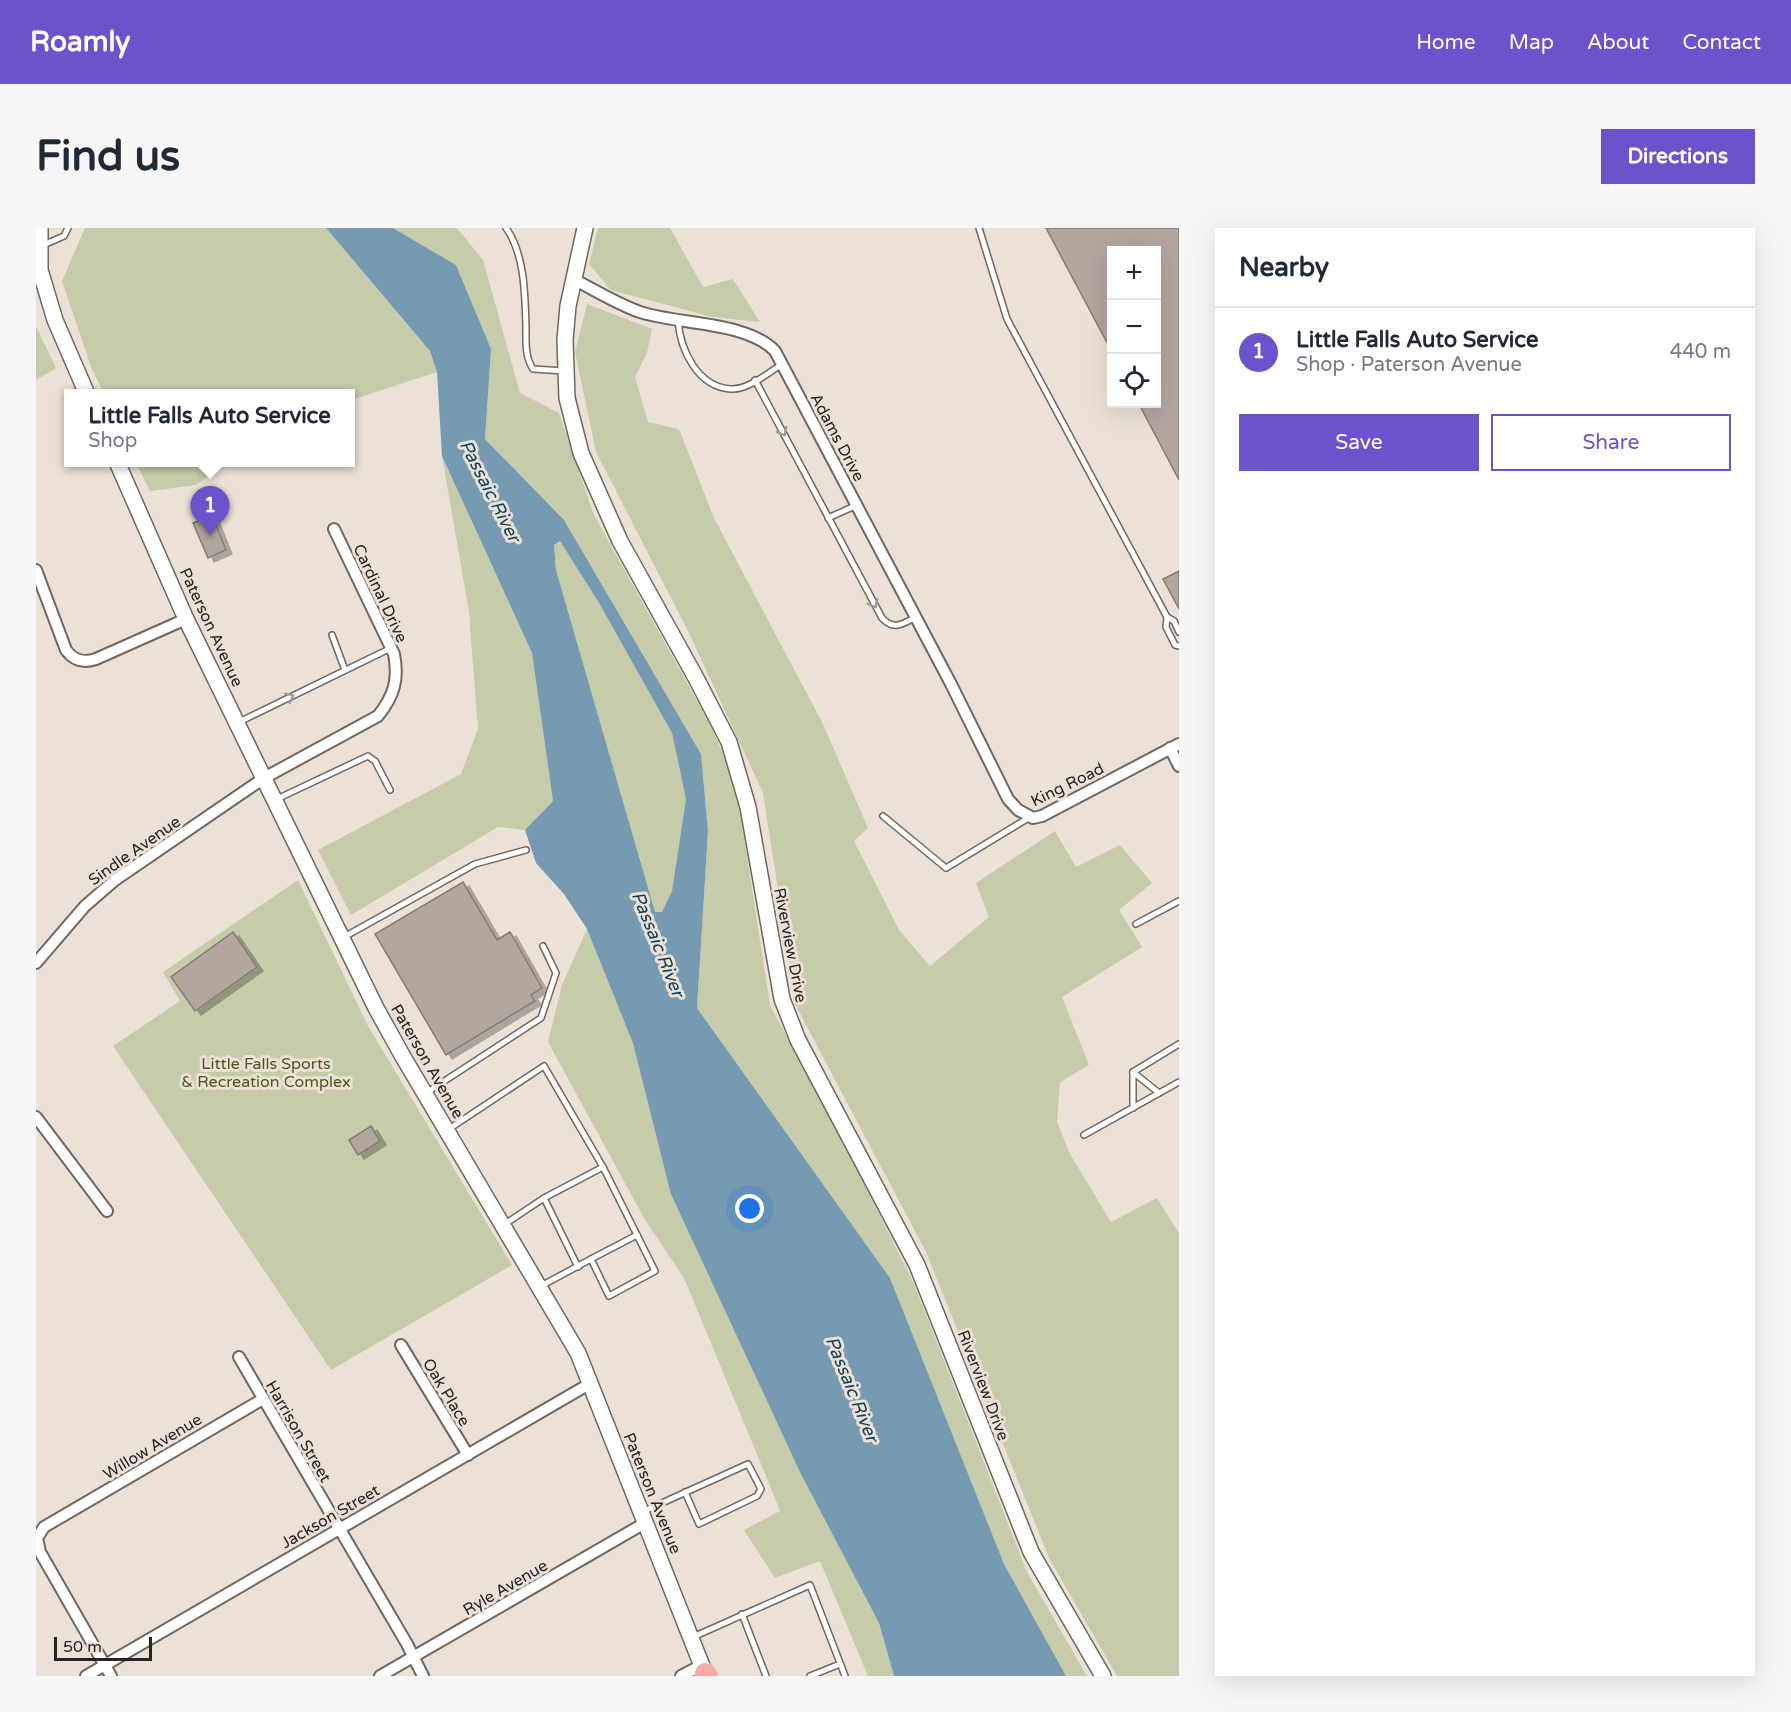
<!DOCTYPE html>
<meta charset="utf-8">
<style>
:root{--surface:#fff;--page:#f6f6f7;--text:#1f2937;--muted:#747a83;--line:#e0e1e3;--accent:#6b53cc}
body{margin:0;font-family:"Varela Round",sans-serif;background:var(--page);color:var(--text)}
.controls{position:absolute;right:18px;top:18px;display:grid;overflow:hidden;border-radius:0px;box-shadow:0 6px 24px #0002}
.controls button{width:54px;height:54px;display:grid;place-items:center;padding:0;border:0;border-bottom:2px solid var(--line);background:var(--surface);color:var(--text);font:30px sans-serif}
.scale{position:absolute;left:18px;bottom:15px;width:98px;box-sizing:border-box;padding-left:6px;border:3px solid #272320;border-top:0;font-size:16px;line-height:21px;white-space:nowrap;color:#272320;-webkit-text-stroke:4px #ebe1d7;paint-order:stroke}
.you{position:absolute;left:714px;top:981px;width:21px;height:21px;margin:-15px;border:4px solid #fff;border-radius:50%;background:#1a73e8;box-shadow:0 0 0 9px #1a73e833}
.badge{display:grid;place-items:center;width:39px;height:39px;border-radius:50%;background:var(--accent);color:#fff;font-size:20px;font-weight:700}
.pin{position:absolute;translate:-50% -50px;filter:drop-shadow(0 2px 3px #0008)}
.pin::after{content:'';position:absolute;top:32px;width:21px;height:18px;background:inherit;clip-path:polygon(0 0,100% 0,50% 100%)}
.popup{position:absolute;left:28px;top:161px;width:291px;height:78px;box-sizing:border-box;display:grid;place-content:center;border-radius:0px;background:var(--surface);filter:drop-shadow(0 2px 4px #0005);font-size:20px;white-space:nowrap;color:var(--muted)}
.popup b{font-size:22px;color:var(--text)}
.popup::after{content:'';position:absolute;left:50%;top:100%;margin-left:-12px;border:12px solid transparent;border-top-color:var(--surface)}
.list{margin:0;padding:0;list-style:none}
h2{display:flex;justify-content:space-between;align-items:center;height:78px;margin:0;padding:0 24px;font-size:26px}
h2 small{font-size:20px;font-weight:400;color:var(--muted)}
.list li{display:grid;grid-template-columns:39px 1fr auto;gap:18px;align-items:center;box-sizing:border-box;height:90px;padding:0 24px;border-top:2px solid var(--line)}
.list b{display:block;font-size:22px;white-space:nowrap}
.list p{margin:0;font-size:20px;white-space:nowrap;color:var(--muted)}
.list em{font-size:20px;font-style:normal;color:var(--muted)}
.actions{display:flex;gap:12px;padding:18px 24px}
.actions a{flex:1;padding:14px 0;border:2px solid var(--accent);border-radius:0px;text-align:center;font-size:21px;color:var(--accent)}
.actions .main{background:var(--accent);color:#fff}
.icon{flex:none;width:33px;height:33px;fill:none;stroke:currentColor;stroke-width:2;stroke-linecap:round;stroke-linejoin:round}
.map{position:relative;flex:none;width:1143px;height:1448px;overflow:hidden;border-radius:0px}
header{display:flex;align-items:center;gap:36px;box-sizing:border-box;height:84px;padding:0 30px;background:var(--accent);color:#fff}
header strong{font-size:28px}
nav{display:flex;gap:33px;margin-inline-start:auto;font-size:21px}
.intro{display:flex;align-items:center;justify-content:space-between;box-sizing:border-box;height:144px;padding:0 36px}
h1{margin:0;font-size:42px}
.button{padding:15px 27px;border-radius:0px;background:var(--accent);color:#fff;font-size:21px;font-weight:700}
main{display:flex;gap:36px;padding:0 36px}
aside{flex:1;background:var(--surface);border-radius:0px;box-shadow:0 6px 24px #0002}
.map>svg:first-child{display:block}
</style>
<header>
<strong>Roamly</strong>
<nav><a>Home</a><a>Map</a><a>About</a><a>Contact</a></nav>
</header>
<div class="intro"><h1>Find us</h1><a class="button">Directions</a></div>
<main>
<div class="map">
<svg width="1143" height="1448" viewBox="0 0 1143 1448">
<defs>
<filter id="shadow"><feDropShadow dx="6" dy="4" stdDeviation="0" flood-color="#0004"/></filter>
</defs>
<rect width="100%" height="100%" fill="#ebe1d7"/>
<g fill="#c6cca9">
<polygon points="49,0 290,0 394,123 401,144 315,172 315,166 68,165 56,142 26,53"/>
<polygon points="357,0 421,0 447,32 484,165 523,185 558,287 674,496 700,556 734,777 807,913 878,1056 991,1344 1051,1448 1030,1448 968,1336 854,1050 661,780 672,603 665,526 528,292 449,211 455,121 420,37"/>
<polygon points="562,0 634,0 667,59 697,51 724,94 676,89 575,62 553,36"/>
<polygon points="551,76 616,101 611,125 599,149 612,194 643,201 678,290 787,496 832,600 818,613 863,702 894,738 953,689 940,655 1019,603 1040,639 1084,617 1116,655 1083,682 1106,719 1026,769 1053,837 1024,854 1021,894 1034,926 1075,994 1121,970 1143,1005 1143,1448 1081,1448 1013,1330 890,1024 760,778 727,565 652,403 560,224 539,124"/>
<polygon points="0,98 20,140 0,152"/>
<polygon points="406,228 496,425 517,573 489,602 462,599 315,687 282,622 425,546 442,501 433,384"/>
<polygon points="100,235 192,235 160,257 114,263"/>
<polygon points="524,313 563,375 636,505 650,571 636,663 626,684 619,684 520,342 518,317"/>
<polygon points="262,652 332,798 476,1037 295,1142 77,818 144,773 127,744"/>
<polygon points="551,701 843,1395 858,1448 832,1448 784,1333 739,1350 708,1302 744,1283 732,1253 648,1050 608,990 512,814 526,757"/>
</g>
<path fill="#769ab1" fill-rule="evenodd" d="M290,0h67l63,37 35,84 -6,90 79,81 137,234 7,77 -11,177 193,270 114,286 62,112h-172l-15,-53 -79,-151 -129,-278 -38,-151 -46,-114 -23,-35 -28,-31 -11,-33 28,-29 -21,-148 -90,-197 -5,-84 -7,-21zM524,313l39,62 73,130 14,66 -14,92 -10,21h-7l-99,-342 -2,-25z"/>
<g fill="#b2a69f" stroke="#867b74" stroke-width="1.5" filter="url(#shadow)">
<polygon points="1010,0 1143,0 1143,252 1103,176 1120,176 1120,22 1076,22 1076,124"/>
<polygon points="176,287 190,322 172,330 157,295"/>
<polygon points="1143,343 1143,381 1127,351"/>
<polygon points="427,654 461,712 474,704 506,760 495,767 499,773 410,827 339,706"/>
<polygon points="197,704 221,739 159,783 135,749"/>
<polygon points="335,898 344,913 322,927 313,912"/>
</g>
<g fill="none" stroke-linecap="round" stroke-linejoin="round">
<g stroke="#70675e" stroke-width="8">
<g id="lane">
<path d="M470,0c19,26 19,68 20,100 0,15 -1,29 7,41l31,2"/>
<polyline points="943,0 971,91 1131,389"/>
<polyline points="5,18 28,8 32,0"/>
<path d="M642,92c2,29 19,67 53,69 17,1 37,-16 51,-25"/>
<path d="M719,152l127,238c12,13 20,6 34,-1"/>
<polyline points="792,290 821,277"/>
<polyline points="1143,404 1138,393 1131,389 1130,399 1139,417 1143,418"/>
<polyline points="296,407 309,442"/>
<polyline points="203,494 355,420"/>
<polyline points="241,571 332,528 339,533 354,562"/>
<polyline points="847,588 910,640 994,589"/>
<polyline points="1100,696 1143,673"/>
<polyline points="308,709 439,636 490,622"/>
<polyline points="1097,844 1143,816"/>
<polyline points="1097,844 1123,865"/>
<polyline points="390,865 505,790 520,745 507,718"/>
<polyline points="1097,880 1097,844"/>
<polyline points="413,901 508,838 567,939 619,1043 573,1068 555,1031 505,1058"/>
<polyline points="1048,907 1143,854"/>
<polyline points="469,996 508,970"/>
<polyline points="555,1031 601,1007"/>
<polyline points="542,1039 508,970 567,939"/>
<polyline points="606,1284 712,1236 725,1261 721,1268 663,1296 649,1264"/>
<polyline points="706,1386 730,1448"/>
<polyline points="657,1409 774,1357 809,1448"/>
<polyline points="774,1448 804,1436"/>
</g>
</g>
<g stroke="#70675e" stroke-width="14">
<g id="street">
<path d="M537,51c22,11 44,25 67,33 39,13 106,9 135,39l176,333 57,115 10,11 15,8 9,-2 137,-72"/>
<path d="M0,342l30,80c8,11 18,13 30,9l90,-40"/>
<polyline points="1134,520 1143,538"/>
<path d="M0,735l49,-57 30,-26 149,-102 114,-62c16,-20 21,-37 16,-62l-60,-125"/>
<polyline points="0,889 71,983"/>
<polyline points="365,1117 432,1227"/>
<polyline points="203,1129 371,1416 387,1448"/>
<polyline points="50,1448 555,1155"/>
<polyline points="75,1448 4,1324 1,1310 8,1299 227,1171"/>
<polyline points="344,1448 609,1295"/>
<polyline points="645,1448 666,1437"/>
</g>
</g>
<g stroke="#70675e" stroke-width="18">
<g id="secondary">
<polyline points="4,0 4,42 19,92 51,166"/>
<polyline points="549,0 532,78 529,112 531,170 545,225 584,313 660,450 693,514 712,579 746,771 762,812 881,1037 995,1324 1067,1448"/>
<polyline points="81,234 150,391 340,780 366,827 542,1125 670,1448"/>
</g>
</g>
<g stroke="#c3c1c1" stroke-width="22">
<polyline id="highway" points="669,1445 671,1448"/>
</g>
<use href="#lane" stroke="#fff" stroke-width="5"/>
<use href="#street" stroke="#fff" stroke-width="10"/>
<use href="#secondary" stroke="#fff" stroke-width="15"/>
<use href="#highway" stroke="#f6aba7" stroke-width="20"/>
</g>
<defs><path id="oneway-chevron" d="M-2-3.5L2.5 0L-2 3.5" fill="none" stroke-width="1.6" stroke-linecap="round" stroke-linejoin="round" transform="scale(1.5)"/></defs>
<g stroke="#9e9c9b">
<use href="#oneway-chevron" transform="translate(747 204) rotate(62)"/>
<use href="#oneway-chevron" transform="translate(838 376) rotate(62)"/>
<use href="#oneway-chevron" transform="translate(254 469) rotate(-26)"/>
</g>
<g text-anchor="middle" stroke-width="6" stroke-linejoin="round" paint-order="stroke">
<g font-size="16" fill="#272320" stroke="#ebe1d7">
<text transform="translate(802 209) rotate(62)" y="6">Adams Drive</text>
<text transform="translate(345 365) rotate(65)" y="6">Cardinal Drive</text>
<text transform="translate(176 399) rotate(65)" y="6">Paterson Avenue</text>
<text transform="translate(1031 556) rotate(-26)" y="6">King Road</text>
<text transform="translate(98 622) rotate(-35)" y="6">Sindle Avenue</text>
<text transform="translate(755 717) rotate(79)" y="6">Riverview Drive</text>
<text transform="translate(392 833) rotate(60)" y="6">Paterson Avenue</text>
<text transform="translate(948 1157) rotate(69)" y="6">Riverview Drive</text>
<text transform="translate(411 1164) rotate(59)" y="6">Oak Place</text>
<text transform="translate(263 1203) rotate(60)" y="6">Harrison Street</text>
<text transform="translate(116 1218) rotate(-31)" y="6">Willow Avenue</text>
<text transform="translate(617 1265) rotate(68)" y="6">Paterson Avenue</text>
<text transform="translate(294 1288) rotate(-30)" y="6">Jackson Street</text>
<text transform="translate(469 1359) rotate(-30)" y="6">Ryle Avenue</text>
</g>
<g font-size="16" fill="#4f561a" stroke="#ebe1d7">
<text x="230" y="841">Little Falls Sports<tspan x="230" dy="18">&amp; Recreation Complex</tspan></text>
</g>
<g font-size="18" font-style="italic" fill="#13425b" stroke="#ebe1d7">
<text transform="translate(454 263) rotate(63)" y="6">Passaic River</text>
<text transform="translate(622 716) rotate(68)" y="6">Passaic River</text>
<text transform="translate(816 1161) rotate(68)" y="6">Passaic River</text>
</g>
</g>
</svg>
<div class="controls">
<button>+</button>
<button>−</button>
<button><svg class="icon" aria-label="locate" viewBox="0 0 24 24"><circle cx="12" cy="12" r="6"/><path d="M12 2v4M12 18v4M2 12h4M18 12h4"/></svg></button>
</div>
<div class="scale">50 m</div>
<div class="you"></div>
<div class="pin badge" style="left:174px;top:308px">1</div>
<div class="popup"><b>Little Falls Auto Service</b>Shop</div>
</div>
<aside>
<h2>Nearby<small></small></h2>
<ul class="list">
<li><span class="badge">1</span><div><b>Little Falls Auto Service</b><p>Shop · Paterson Avenue</p></div><em>440 m</em></li>
</ul>
<div class="actions"><a class="main">Save</a><a>Share</a></div>
</aside>
</main>
